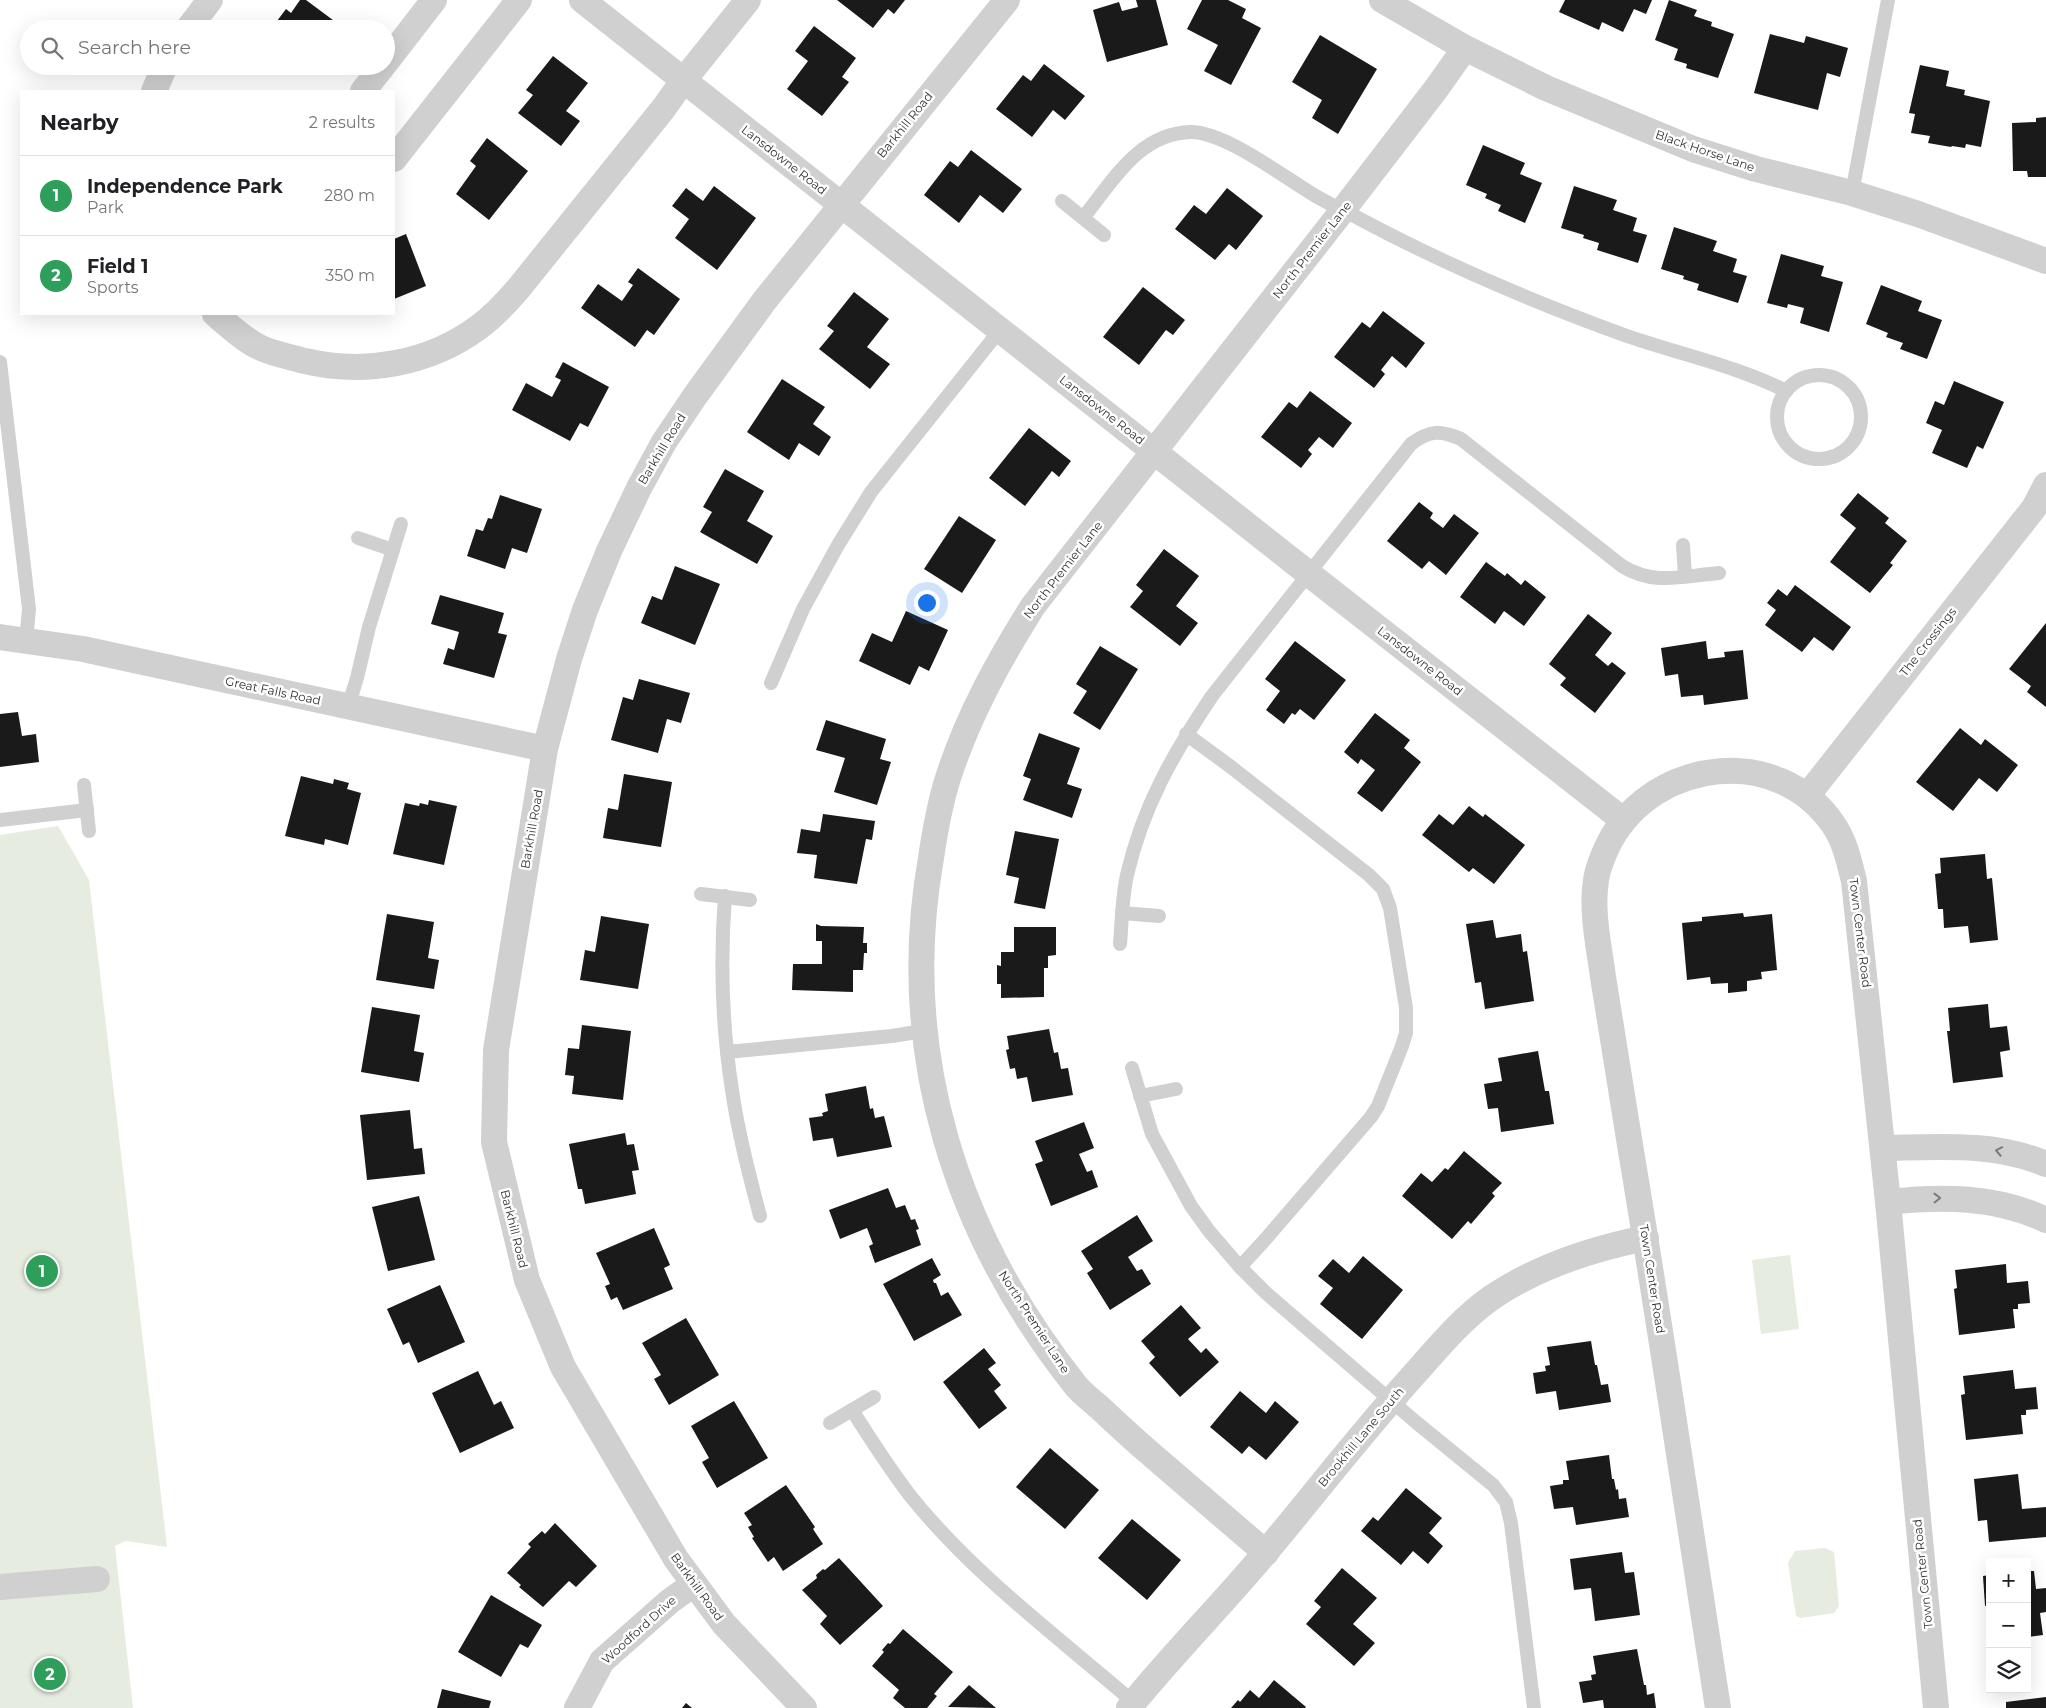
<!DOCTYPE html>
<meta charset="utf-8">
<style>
:root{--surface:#fff;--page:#f2f2f2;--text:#202124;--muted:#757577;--line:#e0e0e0;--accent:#0f766e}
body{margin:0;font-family:Montserrat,sans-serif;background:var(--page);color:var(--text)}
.controls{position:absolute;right:15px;bottom:15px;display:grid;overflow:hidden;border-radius:0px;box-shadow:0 5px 20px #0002}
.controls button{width:45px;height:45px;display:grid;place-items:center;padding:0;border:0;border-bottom:1px solid var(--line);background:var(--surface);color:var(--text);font:25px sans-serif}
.you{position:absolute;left:926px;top:602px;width:18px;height:18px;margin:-12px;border:4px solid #fff;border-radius:50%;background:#1a73e8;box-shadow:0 0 0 8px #1a73e833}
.badge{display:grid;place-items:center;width:32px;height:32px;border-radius:50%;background:var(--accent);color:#fff;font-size:16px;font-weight:700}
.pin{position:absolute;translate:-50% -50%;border:2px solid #fff;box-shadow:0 1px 5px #0006}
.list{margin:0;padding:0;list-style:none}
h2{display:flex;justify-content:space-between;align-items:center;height:65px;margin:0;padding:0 20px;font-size:21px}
h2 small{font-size:16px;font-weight:400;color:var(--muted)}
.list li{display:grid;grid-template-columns:32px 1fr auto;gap:15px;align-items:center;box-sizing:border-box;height:80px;padding:0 20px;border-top:1px solid var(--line)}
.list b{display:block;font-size:19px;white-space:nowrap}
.list p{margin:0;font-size:16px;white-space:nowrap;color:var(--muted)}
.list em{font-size:16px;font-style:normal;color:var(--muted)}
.icon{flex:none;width:28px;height:28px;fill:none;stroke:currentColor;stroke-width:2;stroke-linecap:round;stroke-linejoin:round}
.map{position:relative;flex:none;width:2046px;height:1708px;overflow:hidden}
.search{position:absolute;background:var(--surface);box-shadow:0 5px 20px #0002;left:20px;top:20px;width:375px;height:55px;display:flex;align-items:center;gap:12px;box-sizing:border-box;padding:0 18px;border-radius:28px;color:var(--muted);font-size:19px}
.panel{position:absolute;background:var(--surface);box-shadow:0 5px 20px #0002;left:20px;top:90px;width:375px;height:225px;border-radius:0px}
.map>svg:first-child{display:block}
</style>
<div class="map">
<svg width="2046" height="1708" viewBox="0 0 2046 1708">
<rect width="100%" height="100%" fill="#fff"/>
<g fill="#e6ecdf">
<polygon points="58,826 89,880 167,1547 126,1541 115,1546 133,1708 0,1708 0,835"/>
<polygon points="1790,1255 1799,1329 1761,1334 1752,1260"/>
<polygon points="1825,1548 1834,1552 1839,1606 1834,1613 1801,1618 1796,1616 1788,1563 1795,1551"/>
</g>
<g fill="#1a1a1a">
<polygon points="300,0 306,0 345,29 271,29 286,9 291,13"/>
<polygon points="837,0 905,0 894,14 888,9 873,28"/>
<polygon points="1136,0 1156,0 1168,45 1107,62 1093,10 1119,2 1122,11 1138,7"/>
<polygon points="1202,0 1228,0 1246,9 1242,18 1261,28 1231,85 1204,71 1218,45 1187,29"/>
<polygon points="1565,0 1652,0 1646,14 1634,9 1623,32 1602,22 1599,30 1559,12"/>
<polygon points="1669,0 1697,10 1694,16 1712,22 1711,26 1734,34 1718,78 1686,68 1687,64 1674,60 1678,49 1655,40"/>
<polygon points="814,26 856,58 842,77 849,82 822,116 787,89 808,61 795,51"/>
<polygon points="1770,34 1804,43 1806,36 1848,48 1840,77 1827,73 1818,110 1754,93"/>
<polygon points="1320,35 1377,69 1338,134 1312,118 1322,100 1292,82"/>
<polygon points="553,56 588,83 566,111 580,121 561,146 518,113 533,95 526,90"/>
<polygon points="1044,64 1085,96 1065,120 1053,110 1032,137 996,109 1023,75 1031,81"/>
<polygon points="1920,65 1949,71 1946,86 1965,90 1964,95 1990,101 1981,147 1966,144 1965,148 1952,146 1951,147 1928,143 1930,136 1911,133 1915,114 1909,113"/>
<polygon points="2046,117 2046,177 2028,177 2027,171 2013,171 2012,123 2036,122 2036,118"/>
<polygon points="487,138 528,171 489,220 456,194 476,166 470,161"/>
<polygon points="1483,145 1525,163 1520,174 1542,183 1525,223 1498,211 1501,205 1485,198 1487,194 1466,185"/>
<polygon points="971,150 1022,189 1003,213 980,195 959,223 924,195 950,161 958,167"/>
<polygon points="714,186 756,218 717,270 675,238 689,219 672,206 686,188 703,201"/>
<polygon points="1574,186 1617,200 1613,210 1637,218 1633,231 1647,235 1638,263 1597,250 1599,243 1583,238 1584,235 1561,228"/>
<polygon points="1227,188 1263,216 1236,250 1229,244 1215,260 1175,229 1194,205 1206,214"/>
<polygon points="1674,227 1717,241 1713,251 1737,259 1733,272 1747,276 1738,303 1697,290 1699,284 1683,279 1684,276 1661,269"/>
<polygon points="406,234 426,286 394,299 394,239"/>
<polygon points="1781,254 1824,266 1821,276 1843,282 1829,332 1800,323 1804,308 1788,304 1787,308 1767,303"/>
<polygon points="638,268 680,299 654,335 647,330 635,347 581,308 598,284 622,301 633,285 628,282"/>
<polygon points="1881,285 1922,301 1918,311 1942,320 1927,359 1900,349 1903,343 1886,337 1888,333 1866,324"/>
<polygon points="1143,287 1185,320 1173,335 1166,330 1139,365 1103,337"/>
<polygon points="854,292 889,319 867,347 890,364 870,389 819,349 834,331 827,326"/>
<polygon points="1383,311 1425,343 1406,368 1392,356 1381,370 1385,374 1374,388 1334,357 1362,322 1370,328"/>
<polygon points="563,362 609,387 588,427 580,423 570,441 512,410 526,383 552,397 561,380 555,377"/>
<polygon points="782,379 825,407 813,424 831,437 819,456 799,443 789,460 747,432"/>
<polygon points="1954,381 2004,402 1983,449 1977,446 1967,468 1932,453 1942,430 1926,423 1935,401 1944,405"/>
<polygon points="1310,391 1352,423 1333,448 1319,437 1308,450 1312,454 1301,468 1261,437 1289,402 1297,408"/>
<polygon points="1029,428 1071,461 1059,477 1052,471 1025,506 989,478"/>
<polygon points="725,469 764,491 747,521 773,536 757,564 700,532 712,512 703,507"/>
<polygon points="1858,493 1889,518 1885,523 1907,541 1890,563 1893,565 1870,593 1830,562 1856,528 1840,515"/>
<polygon points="500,495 542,509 527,553 512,548 505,569 467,556 476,529 483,531 488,518 492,519"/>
<polygon points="1419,502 1433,513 1430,518 1443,528 1454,514 1479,533 1446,575 1429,561 1422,569 1387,541"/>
<polygon points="959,516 996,540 962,593 924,569"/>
<polygon points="1164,549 1199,576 1176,606 1198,623 1180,646 1130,607 1143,591 1136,585"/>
<polygon points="1486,562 1505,576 1507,573 1521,585 1525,580 1546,597 1524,626 1504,611 1495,624 1460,597"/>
<polygon points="675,566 720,584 695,645 641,623 652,596 662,600"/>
<polygon points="1795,585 1851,627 1833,651 1814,637 1802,652 1765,625 1776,610 1767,603 1778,589 1787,596"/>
<polygon points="440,595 504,613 498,633 507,635 494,678 443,664 448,648 454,650 459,632 431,624"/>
<polygon points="906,611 948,630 929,671 919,666 910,685 859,661 872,633 892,642"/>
<polygon points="1588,614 1612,633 1595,655 1608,666 1612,662 1626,673 1595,713 1560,685 1566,678 1549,664"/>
<polygon points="2046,623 2046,707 2027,692 2031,686 2009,669"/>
<polygon points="1295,641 1346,680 1314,720 1300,709 1295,715 1292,713 1284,724 1266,710 1280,691 1265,679"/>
<polygon points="1706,641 1708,659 1725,657 1724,652 1743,650 1748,699 1704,705 1703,695 1681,697 1678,674 1665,676 1661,648"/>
<polygon points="1100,646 1138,669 1100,730 1073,713 1087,691 1076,684"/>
<polygon points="639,679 690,693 681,723 667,719 658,753 611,740 623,697 633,700"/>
<polygon points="18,712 22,736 36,734 39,762 0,767 0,714"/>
<polygon points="1375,713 1410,740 1404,748 1421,762 1382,812 1357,793 1375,770 1361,759 1358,764 1344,752"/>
<polygon points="826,720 886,739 880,759 891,762 877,805 834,792 845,758 816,750"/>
<polygon points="1960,728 1981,745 1985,739 2018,765 1997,792 1979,778 1953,811 1916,782"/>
<polygon points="1039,733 1080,748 1067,784 1082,789 1072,818 1023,800 1031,779 1023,776"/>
<polygon points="624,774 672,782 661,847 603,838 608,808 618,810"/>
<polygon points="301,776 333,784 334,779 349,783 347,789 361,793 348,845 325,839 324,845 285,836"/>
<polygon points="429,800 457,806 444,865 393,854 405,803 419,806 420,803 428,805"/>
<polygon points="1469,806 1483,817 1485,814 1525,845 1494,884 1473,868 1469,872 1422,835 1439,814 1453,825"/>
<polygon points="823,814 875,821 872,840 866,839 857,884 814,878 817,855 797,853 801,829 820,832"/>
<polygon points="1015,831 1059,839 1045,909 1014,903 1019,878 1006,875"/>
<polygon points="1985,854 1987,879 1992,878 1998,940 1970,943 1968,926 1944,928 1943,909 1938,909 1935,874 1941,873 1940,858"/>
<polygon points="1743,913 1744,917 1772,914 1777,970 1761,972 1762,979 1747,981 1747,991 1728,993 1728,983 1711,984 1710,977 1687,980 1682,923 1702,921 1702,917"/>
<polygon points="387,914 434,922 428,958 439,960 434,989 376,980"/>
<polygon points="601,916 649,924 638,989 580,980 585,950 595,952"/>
<polygon points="1493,920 1496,938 1521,934 1523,952 1527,951 1534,1001 1485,1009 1481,982 1475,983 1466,924"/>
<polygon points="816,924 821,926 864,927 863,943 867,943 867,953 864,953 863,970 853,970 853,992 792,990 793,964 822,964 822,941 816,941"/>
<polygon points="1014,927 1056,927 1056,955 1048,956 1048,968 1044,968 1044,997 1001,998 1001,984 997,984 997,965 1001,966 1001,952 1014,952"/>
<polygon points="1988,1004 1990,1028 2007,1026 2010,1050 2000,1052 2003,1077 1953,1083 1947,1031 1950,1031 1948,1008"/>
<polygon points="372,1007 420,1015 414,1051 424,1053 419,1082 361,1072"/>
<polygon points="582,1025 631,1031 623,1100 572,1094 574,1076 565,1075 568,1048 579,1049"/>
<polygon points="1049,1029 1054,1053 1058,1052 1061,1069 1068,1068 1073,1095 1032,1102 1027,1077 1017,1079 1015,1068 1010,1069 1006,1050 1009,1049 1007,1036"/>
<polygon points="1538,1051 1545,1091 1549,1091 1554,1124 1501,1132 1498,1108 1488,1109 1484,1084 1502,1081 1498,1058"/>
<polygon points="866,1086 870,1109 873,1108 875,1118 884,1116 892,1147 837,1157 833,1138 813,1141 809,1118 823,1116 822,1113 828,1111 825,1094"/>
<polygon points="410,1110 414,1149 422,1148 425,1174 367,1180 360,1115"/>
<polygon points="1084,1122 1094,1148 1079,1154 1087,1172 1092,1170 1098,1187 1051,1206 1035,1164 1043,1161 1035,1141"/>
<polygon points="625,1133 627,1145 634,1144 639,1170 632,1171 636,1194 585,1204 582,1189 578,1189 569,1144"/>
<polygon points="1464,1151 1502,1183 1492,1193 1495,1196 1471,1224 1468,1221 1452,1239 1402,1196 1421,1173 1432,1182 1445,1168 1448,1170"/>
<polygon points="888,1188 896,1208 905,1205 911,1220 915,1219 919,1229 916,1230 921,1245 875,1263 869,1246 873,1244 867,1228 840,1239 829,1210"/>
<polygon points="419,1196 435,1260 388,1271 372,1207"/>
<polygon points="1137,1215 1153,1241 1128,1257 1137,1271 1142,1269 1151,1284 1110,1310 1087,1273 1093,1269 1081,1251"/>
<polygon points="654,1228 670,1265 664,1268 673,1289 623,1310 617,1297 611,1300 605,1286 610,1284 596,1253"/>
<polygon points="1363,1256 1403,1290 1362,1339 1320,1304 1333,1288 1318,1276 1333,1259 1349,1273"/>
<polygon points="932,1258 941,1275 933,1280 934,1283 936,1283 941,1296 948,1292 962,1315 914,1341 883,1284"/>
<polygon points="2006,1264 2007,1283 2028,1281 2030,1303 2018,1304 2018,1309 2013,1309 2015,1328 1959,1335 1954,1289 1957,1288 1955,1270"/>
<polygon points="440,1285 465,1342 418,1363 409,1342 403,1345 387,1309"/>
<polygon points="1181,1305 1201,1328 1188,1339 1201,1353 1206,1348 1219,1362 1180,1397 1149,1363 1155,1357 1141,1341"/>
<polygon points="686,1318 719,1375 669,1405 654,1379 661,1375 642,1343"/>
<polygon points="1591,1341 1595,1365 1597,1365 1601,1385 1608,1384 1611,1402 1559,1410 1556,1391 1536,1394 1533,1373 1546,1371 1545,1366 1550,1365 1547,1347"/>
<polygon points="984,1348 996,1363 988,1369 1001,1385 994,1391 1007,1408 979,1429 943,1382"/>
<polygon points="2013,1370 2015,1389 2036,1387 2038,1409 2026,1410 2026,1415 2021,1415 2023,1434 1966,1440 1961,1395 1965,1394 1963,1376"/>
<polygon points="478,1371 494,1405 501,1401 514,1428 460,1453 432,1393"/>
<polygon points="1240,1391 1266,1413 1275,1401 1299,1422 1266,1460 1249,1446 1242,1454 1210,1427"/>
<polygon points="734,1401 768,1458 717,1488 702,1462 709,1458 691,1426"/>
<polygon points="1050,1448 1099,1490 1065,1529 1016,1487"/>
<polygon points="1609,1455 1612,1479 1614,1479 1616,1490 1618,1489 1619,1499 1626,1498 1629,1517 1576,1525 1573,1507 1554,1509 1550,1486 1563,1484 1563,1480 1569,1480 1566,1461"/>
<polygon points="2018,1474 2022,1509 2046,1507 2046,1537 1989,1542 1987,1520 1978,1521 1974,1479"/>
<polygon points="786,1485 815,1527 813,1529 823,1544 783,1571 774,1557 768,1562 752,1538 754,1537 748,1527 752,1525 744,1513"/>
<polygon points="1406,1488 1442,1518 1429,1533 1443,1546 1428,1564 1413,1551 1401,1565 1361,1531 1373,1517 1378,1521"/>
<polygon points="1132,1519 1181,1560 1147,1600 1098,1558"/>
<polygon points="555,1523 597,1566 576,1587 569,1581 543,1607 519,1587 521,1585 507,1573 531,1547 528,1544 542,1531 545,1534"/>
<polygon points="1622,1552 1625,1573 1634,1572 1640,1615 1595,1621 1591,1588 1574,1590 1570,1559"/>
<polygon points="839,1558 883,1606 840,1645 820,1624 827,1616 802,1590 817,1578 816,1575 823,1569 825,1570"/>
<polygon points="1342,1568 1377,1598 1353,1624 1375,1643 1354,1666 1306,1624 1321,1607 1314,1601"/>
<polygon points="2027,1571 2034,1571 2036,1589 2046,1588 2046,1612 2040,1613 2043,1635 2027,1637"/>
<polygon points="1990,1575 1990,1605 1985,1606 1983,1576"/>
<polygon points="491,1595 542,1625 528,1648 520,1644 501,1677 458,1652"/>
<polygon points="903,1629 953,1672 934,1694 937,1696 927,1708 905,1708 893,1698 899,1690 872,1666 884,1652 882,1650 888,1643 890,1644"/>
<polygon points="1637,1649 1644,1685 1646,1685 1647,1695 1654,1693 1656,1708 1604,1708 1603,1700 1583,1703 1579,1682 1592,1680 1591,1675 1596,1674 1593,1656"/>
<polygon points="1274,1680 1306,1707 1305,1708 1231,1708 1238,1700 1240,1702 1250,1690 1259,1698"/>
<polygon points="969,1685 996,1708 948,1707"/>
<polygon points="442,1689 491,1701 489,1708 437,1708"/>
<polygon points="2046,1697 2046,1708 2006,1708 2006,1702"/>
<polygon points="686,1703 692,1708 682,1708"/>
</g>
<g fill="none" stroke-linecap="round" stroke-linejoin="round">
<g stroke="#d0d0d0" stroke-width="14">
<polyline points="1852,193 1888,0"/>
<polyline points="1062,201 1104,235"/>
<path d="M1083,218c30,-37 56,-85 108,-86 34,0 93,45 123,63 15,9 31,16 46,24 86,46 176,84 267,117 52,18 110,30 159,55"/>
<polyline points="0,362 29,609 26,641"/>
<circle cx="1819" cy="417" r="42"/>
<polyline points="358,538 393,550"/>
<polyline points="1683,545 1685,576"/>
<polyline points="771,683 803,609 838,545 871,492 1000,330"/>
<polyline points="348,707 357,678 369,627 401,524"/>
<polyline points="1186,734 1231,767 1369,875 1383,889 1390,908 1406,1008 1406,1033 1402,1046 1378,1106 1371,1117 1263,1242 1240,1267"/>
<polyline points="84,785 89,831"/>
<polyline points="0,820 87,810"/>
<polyline points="701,894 750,900"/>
<path d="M725,896c-5,65 -3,130 7,194 6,42 17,84 28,126"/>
<polyline points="1122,913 1159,916"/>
<path d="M1120,944c2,-23 2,-47 7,-69 16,-69 46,-121 85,-179l199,-252c19,-14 29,-14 50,-5l161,127c32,20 61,10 97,7"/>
<polyline points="727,1052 892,1036 923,1031"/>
<polyline points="1132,1068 1152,1134 1191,1206 1209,1231 1240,1267 1266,1293 1417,1423 1493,1485 1506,1502 1511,1523 1534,1708"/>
<polyline points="1140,1096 1176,1089"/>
<path d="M852,1410c19,30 38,60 60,88 65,80 149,141 226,208"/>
<polyline points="830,1423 874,1397"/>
</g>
<g stroke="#d0d0d0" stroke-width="26">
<polyline points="582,0 1309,574 1623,820"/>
<polyline points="1382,0 1465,48 1546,88 1693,149 1756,169 1852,193 1918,214 2046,261"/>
<polyline points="188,29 210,0"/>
<polyline points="386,62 434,0"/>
<polyline points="154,91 165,66"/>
<polyline points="363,91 383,66"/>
<polyline points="394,159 519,0"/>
<path d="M215,314c14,12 29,26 46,34 13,6 30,9 44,13 60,14 124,3 174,-34 15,-11 27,-24 39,-38l145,-180 20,-28 65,-81"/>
<polyline points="0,637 83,649 545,749"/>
<polyline points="1807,796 2034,508 2046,485"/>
<path d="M1883,1148c55,-1 111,-6 163,16"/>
<path d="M1888,1202c54,-6 108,-6 158,18"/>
<path d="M1266,1553c-41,-35 -81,-70 -121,-104 -15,-13 -30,-27 -45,-41 -8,-7 -17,-14 -24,-22 -121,-152 -179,-335 -145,-528 4,-27 9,-55 17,-80 20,-62 51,-118 85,-172l310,-396 93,-121 29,-41"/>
<polyline points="0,1587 97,1579"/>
<polyline points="577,1708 602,1661 670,1601 694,1584"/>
<polyline points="804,1708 724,1624 676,1559 563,1367 527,1280 494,1142 496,1050 545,749 569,659 585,610 609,551 639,488 664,442 695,396 765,300 1007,0"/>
<path d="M1129,1708c45,-56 96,-106 142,-162 49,-59 96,-120 148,-177 22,-25 45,-52 72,-71 47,-32 100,-49 155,-60"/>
<path d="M1718,1708c-29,-186 -56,-372 -87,-557 -9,-58 -19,-116 -28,-174 -4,-31 -12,-65 -7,-97 2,-14 8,-27 14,-39 46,-83 168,-97 223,-17 12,17 16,37 21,57l34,321 48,506"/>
</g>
</g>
<defs><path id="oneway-chevron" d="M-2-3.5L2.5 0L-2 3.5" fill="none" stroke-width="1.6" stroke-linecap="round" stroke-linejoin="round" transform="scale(1.25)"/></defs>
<g stroke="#7a7a7a">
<use href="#oneway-chevron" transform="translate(1999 1151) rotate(-169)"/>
<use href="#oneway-chevron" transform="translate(1937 1198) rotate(-1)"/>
</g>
<g text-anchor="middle" stroke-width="5" stroke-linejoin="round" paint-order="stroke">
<g font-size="12" fill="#333" stroke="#fff">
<text transform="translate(905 125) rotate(-51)" y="4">Barkhill Road</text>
<text transform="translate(1705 151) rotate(19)" y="4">Black Horse Lane</text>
<text transform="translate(784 160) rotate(38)" y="4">Lansdowne Road</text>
<text transform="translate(1312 250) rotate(-52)" y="4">North Premier Lane</text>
<text transform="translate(1102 410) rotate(38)" y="4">Lansdowne Road</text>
<text transform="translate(662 449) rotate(-59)" y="4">Barkhill Road</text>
<text transform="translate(1063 570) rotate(-52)" y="4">North Premier Lane</text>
<text transform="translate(1928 642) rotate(-52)" y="4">The Crossings</text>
<text transform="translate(1420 661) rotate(38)" y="4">Lansdowne Road</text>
<text transform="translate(273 691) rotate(12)" y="4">Great Falls Road</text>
<text transform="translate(532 829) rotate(-80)" y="4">Barkhill Road</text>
<text transform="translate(1860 933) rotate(83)" y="4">Town Center Road</text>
<text transform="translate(514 1229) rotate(76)" y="4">Barkhill Road</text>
<text transform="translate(1652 1279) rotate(81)" y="4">Town Center Road</text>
<text transform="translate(1034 1322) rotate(57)" y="4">North Premier Lane</text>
<text transform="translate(1361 1437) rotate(-50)" y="4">Brookhill Lane South</text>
<text transform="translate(1923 1574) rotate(-96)" y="4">Town Center Road</text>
<text transform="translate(697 1587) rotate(54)" y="4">Barkhill Road</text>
<text transform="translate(639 1630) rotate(-42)" y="4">Woodford Drive</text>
</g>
</g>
</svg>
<div class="controls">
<button>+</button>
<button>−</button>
<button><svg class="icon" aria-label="layers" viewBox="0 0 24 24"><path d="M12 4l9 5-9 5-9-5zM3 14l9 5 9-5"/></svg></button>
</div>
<div class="you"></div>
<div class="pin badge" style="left:42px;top:1271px;background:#2e9e5b">1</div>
<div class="pin badge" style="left:50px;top:1674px;background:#2e9e5b">2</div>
<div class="search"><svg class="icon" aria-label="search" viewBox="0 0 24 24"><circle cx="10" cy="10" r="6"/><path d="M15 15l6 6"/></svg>Search here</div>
<section class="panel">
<h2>Nearby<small>2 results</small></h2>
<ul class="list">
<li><span class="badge" style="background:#2e9e5b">1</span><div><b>Independence Park</b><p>Park</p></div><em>280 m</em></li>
<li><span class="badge" style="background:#2e9e5b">2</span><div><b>Field 1</b><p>Sports</p></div><em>350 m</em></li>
</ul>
</section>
</div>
